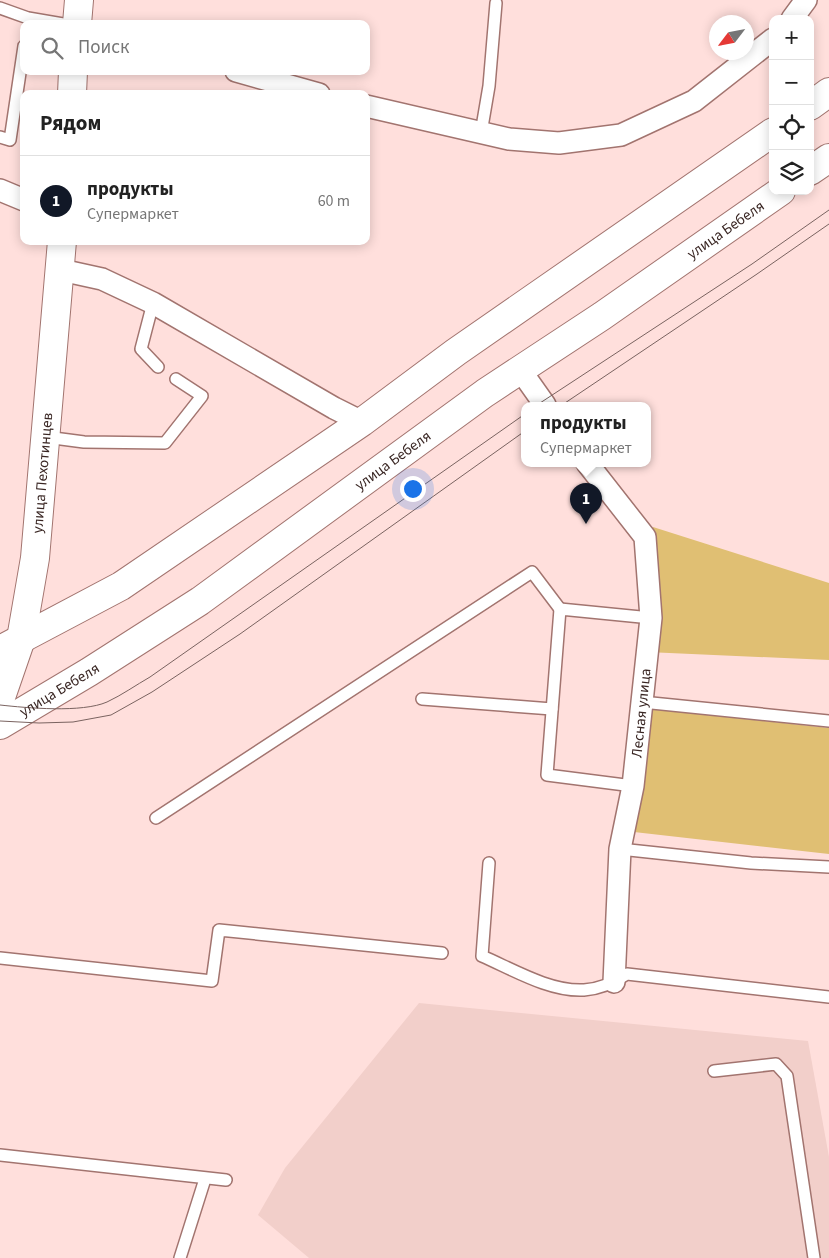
<!DOCTYPE html>
<html lang="ru">
<meta charset="utf-8">
<style>
:root{--surface:#fff;--page:#f6f6f6;--text:#222;--muted:#767676;--line:#e0e0e0;--accent:#111827}
body{margin:0;font-family:"Source Sans 3",sans-serif;background:var(--page);color:var(--text)}
.controls{position:absolute;right:15px;top:15px;display:grid;overflow:hidden;border-radius:10px;box-shadow:0 2px 12px #0003}
.controls button{width:45px;height:45px;display:grid;place-items:center;padding:0;border:0;border-bottom:1px solid var(--line);background:var(--surface);color:var(--text);font:25px sans-serif}
.compass{position:absolute;left:709px;top:15px;width:45px;height:45px;border-radius:50%;background:var(--surface);box-shadow:0 2px 12px #0003;rotate:238deg}
.you{position:absolute;left:412px;top:488px;width:18px;height:18px;margin:-12px;border:4px solid #fff;border-radius:50%;background:#1a73e8;box-shadow:0 0 0 8px #1a73e833}
.badge{display:grid;place-items:center;width:32px;height:32px;border-radius:50%;background:var(--accent);color:#fff;font-size:16px;font-weight:700}
.pin{position:absolute;translate:-50% -41px;filter:drop-shadow(0 1px 2px #0008)}
.pin::after{content:'';position:absolute;top:26px;width:18px;height:15px;background:inherit;clip-path:polygon(0 0,100% 0,50% 100%)}
.popup{position:absolute;left:521px;top:402px;width:130px;height:65px;box-sizing:border-box;display:grid;place-content:center;border-radius:10px;background:var(--surface);filter:drop-shadow(0 1px 4px #0005);font-size:16px;white-space:nowrap;color:var(--muted)}
.popup b{font-size:19px;color:var(--text)}
.popup::after{content:'';position:absolute;left:50%;top:100%;margin-left:-10px;border:10px solid transparent;border-top-color:var(--surface)}
.list{margin:0;padding:0;list-style:none}
h2{display:flex;justify-content:space-between;align-items:center;height:65px;margin:0;padding:0 20px;font-size:21px}
h2 small{font-size:16px;font-weight:400;color:var(--muted)}
.list li{display:grid;grid-template-columns:32px 1fr auto;gap:15px;align-items:center;box-sizing:border-box;height:90px;padding:0 20px;border-top:1px solid var(--line)}
.list b{display:block;font-size:19px;white-space:nowrap}
.list p{margin:0;font-size:16px;white-space:nowrap;color:var(--muted)}
.list em{font-size:16px;font-style:normal;color:var(--muted)}
.icon{flex:none;width:28px;height:28px;fill:none;stroke:currentColor;stroke-width:2;stroke-linecap:round;stroke-linejoin:round}
.map{position:relative;flex:none;width:829px;height:1258px;overflow:hidden}
.search{position:absolute;background:var(--surface);box-shadow:0 2px 12px #0003;left:20px;top:20px;width:350px;height:55px;display:flex;align-items:center;gap:12px;box-sizing:border-box;padding:0 18px;border-radius:10px;color:var(--muted);font-size:19px}
.panel{position:absolute;background:var(--surface);box-shadow:0 2px 12px #0003;left:20px;top:90px;width:350px;height:155px;border-radius:10px}
.map>svg:first-child{display:block}
</style>
<div class="map">
<svg width="829" height="1258" viewBox="0 0 829 1258">
<rect width="100%" height="100%" fill="#ffdfdc"/>
<polygon fill="#f2cfca" points="419,1003 808,1041 829,1157 829,1258 309,1258 258,1215 285,1168"/>
<g fill="#e0bf73">
<polygon points="653,527 829,583 829,660 647,652"/>
<polygon points="641,708 829,728 829,854 634,832"/>
</g>
<g fill="none" stroke-linecap="round" stroke-linejoin="round">
<g stroke="#a2746f" stroke-width="14">
<g id="lane">
<polyline points="0,8 28,18 63,24"/>
<polyline points="481,133 489,86 496,3"/>
<polyline points="0,137 10,140 24,46"/>
<polyline points="153,303 141,349 158,367"/>
<polyline points="46,437 84,442 165,443 202,396 176,379"/>
<polyline points="422,699 552,709"/>
<polyline points="642,702 829,721"/>
<polyline points="633,786 547,775 560,609 651,618"/>
<polyline points="156,818 532,572 560,609"/>
<polyline points="620,849 751,863 829,867"/>
<path d="M489,863l-7,93c30,13 68,36 102,34 15,-1 31,-8 43,-16l202,23"/>
<polyline points="0,958 212,981 219,930 442,953"/>
<polyline points="714,1071 776,1064 787,1076 814,1258"/>
<polyline points="0,1155 226,1180"/>
<polyline points="180,1258 205,1179"/>
</g>
</g>
<g stroke="#a2746f" stroke-width="24">
<g id="street">
<polyline points="792,19 806,0"/>
<polyline points="236,71 319,94"/>
<polyline points="366,106 509,139 559,143 621,135 694,101 773,39"/>
<polyline points="0,190 24,200"/>
<polyline points="61,270 102,279 153,303 334,408 362,422"/>
<polyline points="521,371 545,405"/>
<polyline points="587,463 645,537 651,618 633,786 620,849 614,982"/>
</g>
</g>
<g stroke="#a2746f" stroke-width="30">
<g id="secondary">
<polyline points="77,24 79,0"/>
<polyline points="72,94 73,71"/>
<path id="s1" d="M0,700l21,-61 14,-81 27,-317"/>
</g>
</g>
<g stroke="#a2746f" stroke-width="30">
<g id="primary">
<polyline points="810,106 829,92"/>
<polyline points="810,171 829,158"/>
<polyline points="0,650 121,586 362,422 456,352 773,132"/>
<path id="s2" d="M0,725l89,-53 111,-71 285,-208 117,-77 179,-125"/>
</g>
</g>
<use href="#lane" stroke="#fff" stroke-width="11"/>
<use href="#street" stroke="#fff" stroke-width="21"/>
<use href="#secondary" stroke="#fff" stroke-width="28"/>
<use href="#primary" stroke="#fff" stroke-width="28"/>
<g stroke="#7a6360" stroke-width="1">
<polyline points="537,405 752,264 829,210"/>
<polyline points="562,405 757,274 829,224"/>
<path d="M0,705c27,3 82,8 107,-3 15,-7 29,-17 43,-25l375,-263"/>
<polyline points="0,721 39,723 73,722 111,715 152,692 240,634 525,431"/>
</g>
</g>
<g text-anchor="middle" stroke-width="4.5" stroke-linejoin="round" paint-order="stroke">
<g font-size="15" fill="#392623" stroke="#fff">
<text dy="5" stroke="none"><textPath href="#s2" startOffset="879">улица Бебеля</textPath></text>
<text dy="5" stroke="none"><textPath href="#s2" startOffset="474">улица Бебеля</textPath></text>
<text dy="5" stroke="none"><textPath href="#s1" startOffset="232">улица Пехотинцев</textPath></text>
<text dy="5" stroke="none"><textPath href="#s2" startOffset="69">улица Бебеля</textPath></text>
<text transform="translate(641 713) rotate(-84)" y="5">Лесная улица</text>
</g>
</g>
</svg>
<div class="controls">
<button>+</button>
<button>−</button>
<button><svg class="icon" aria-label="locate" viewBox="0 0 24 24"><circle cx="12" cy="12" r="6"/><path d="M12 2v4M12 18v4M2 12h4M18 12h4"/></svg></button>
<button><svg class="icon" aria-label="layers" viewBox="0 0 24 24"><path d="M12 4l9 5-9 5-9-5zM3 14l9 5 9-5"/></svg></button>
</div>
<svg class="compass" viewBox="-18 -18 36 36"><path d="M0-13l5 13h-10z" fill="#e53935"/><path d="M0 13l5-13h-10z" fill="#767676"/></svg>
<div class="you"></div>
<div class="pin badge" style="left:586px;top:524px">1</div>
<div class="popup"><b>продукты</b>Супермаркет</div>
<div class="search"><svg class="icon" aria-label="search" viewBox="0 0 24 24"><circle cx="10" cy="10" r="6"/><path d="M15 15l6 6"/></svg>Поиск</div>
<section class="panel">
<h2>Рядом<small></small></h2>
<ul class="list">
<li><span class="badge">1</span><div><b>продукты</b><p>Супермаркет</p></div><em>60 m</em></li>
</ul>
</section>
</div>
